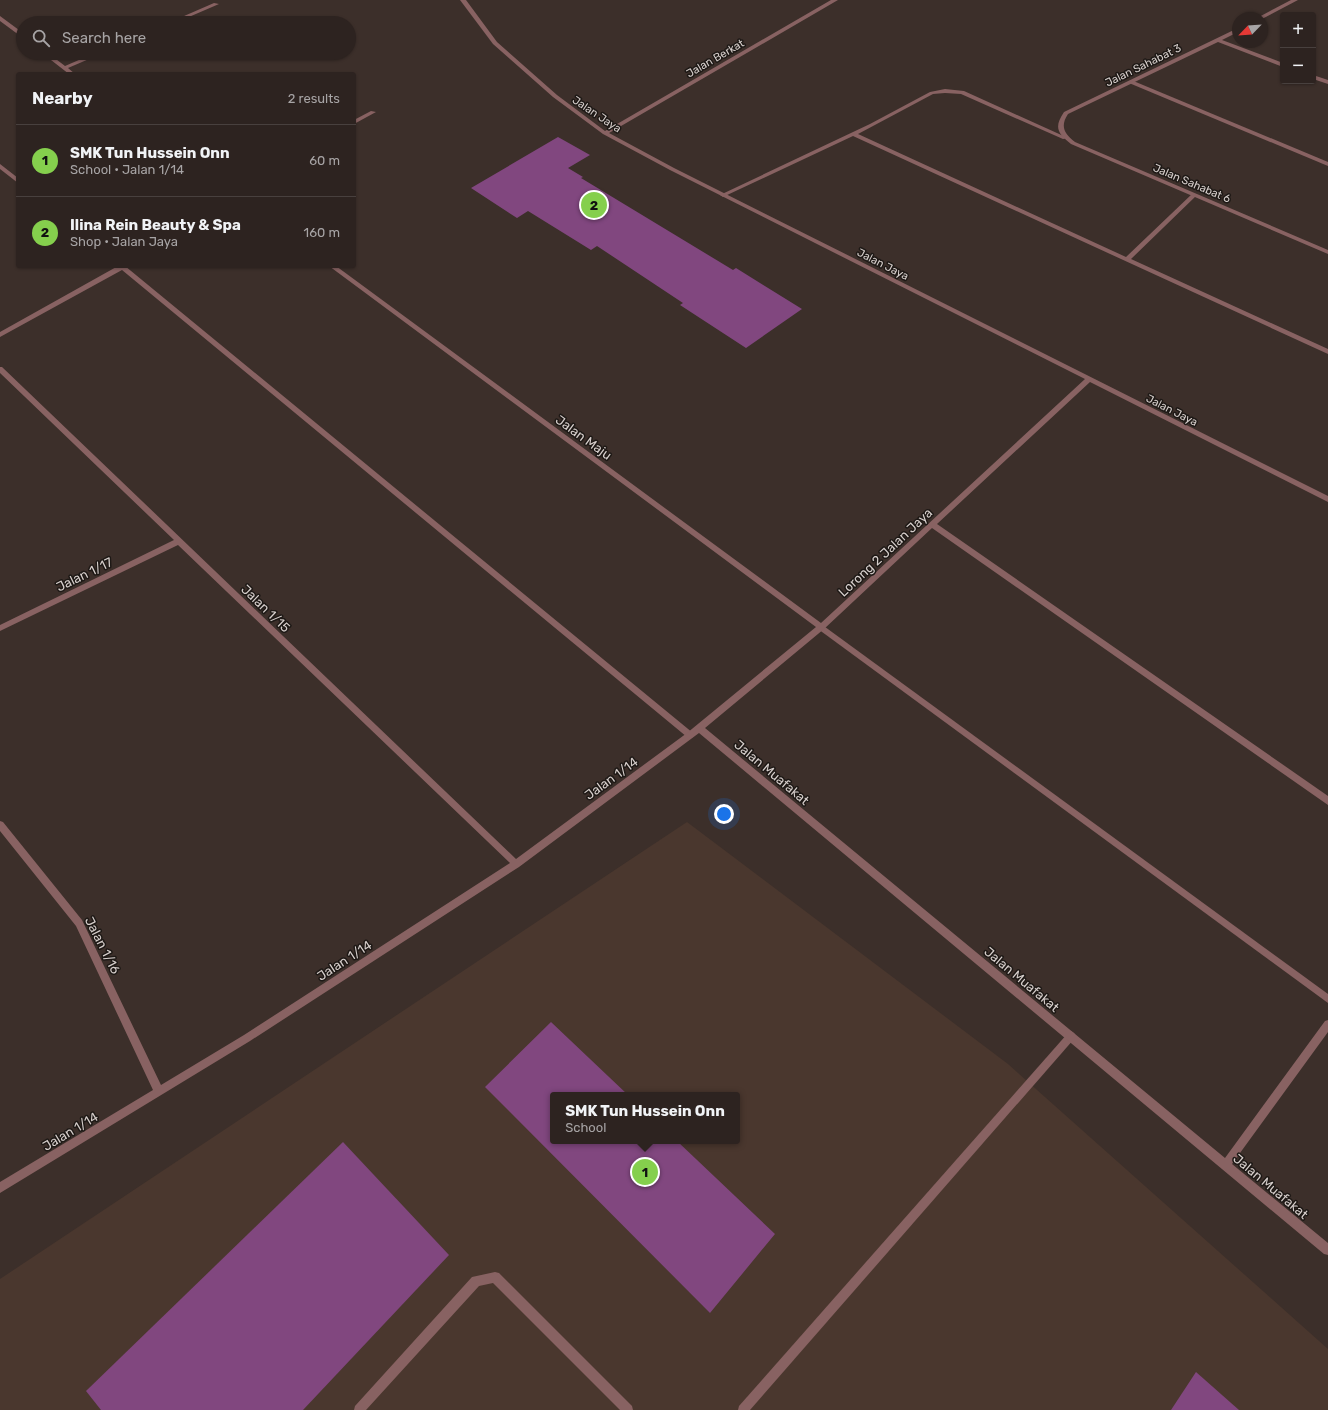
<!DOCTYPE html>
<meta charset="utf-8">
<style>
:root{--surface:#2d2320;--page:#392f2d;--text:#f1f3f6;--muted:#a7a4a5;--line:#48403e;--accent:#85cf4d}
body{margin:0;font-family:Rubik,sans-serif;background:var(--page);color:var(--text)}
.controls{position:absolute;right:12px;top:12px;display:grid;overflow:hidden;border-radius:4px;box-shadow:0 1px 3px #0004}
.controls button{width:36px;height:36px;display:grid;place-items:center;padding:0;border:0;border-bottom:1px solid var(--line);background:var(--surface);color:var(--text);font:20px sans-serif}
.compass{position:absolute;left:1232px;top:12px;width:36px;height:36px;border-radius:50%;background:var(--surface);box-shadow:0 1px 3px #0004;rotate:245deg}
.you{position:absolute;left:724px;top:814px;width:14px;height:14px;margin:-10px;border:3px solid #fff;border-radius:50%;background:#1a73e8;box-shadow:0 0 0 6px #1a73e833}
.badge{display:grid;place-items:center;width:26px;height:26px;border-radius:50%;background:var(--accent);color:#111;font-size:13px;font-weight:700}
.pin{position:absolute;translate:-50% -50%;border:2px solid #fff;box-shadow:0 1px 4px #0006}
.popup{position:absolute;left:550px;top:1092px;width:190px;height:52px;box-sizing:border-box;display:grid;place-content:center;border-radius:4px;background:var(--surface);filter:drop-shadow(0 1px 3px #0005);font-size:13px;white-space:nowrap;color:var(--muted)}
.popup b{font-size:15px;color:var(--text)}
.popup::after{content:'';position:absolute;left:50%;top:100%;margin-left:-8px;border:8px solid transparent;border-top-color:var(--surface)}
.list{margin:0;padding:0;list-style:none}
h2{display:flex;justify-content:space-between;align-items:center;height:52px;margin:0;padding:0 16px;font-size:17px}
h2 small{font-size:13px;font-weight:400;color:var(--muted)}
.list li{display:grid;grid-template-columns:26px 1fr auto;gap:12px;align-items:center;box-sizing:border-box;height:72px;padding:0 16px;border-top:1px solid var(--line)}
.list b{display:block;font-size:15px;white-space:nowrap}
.list p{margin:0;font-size:13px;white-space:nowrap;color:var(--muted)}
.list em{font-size:13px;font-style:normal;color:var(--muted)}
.icon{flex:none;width:22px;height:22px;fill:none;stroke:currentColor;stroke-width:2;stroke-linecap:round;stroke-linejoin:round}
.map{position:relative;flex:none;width:1328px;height:1410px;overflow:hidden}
.search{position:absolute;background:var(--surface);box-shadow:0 1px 3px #0004;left:16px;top:16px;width:340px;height:44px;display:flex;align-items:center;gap:10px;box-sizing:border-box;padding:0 14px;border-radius:22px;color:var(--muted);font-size:15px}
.panel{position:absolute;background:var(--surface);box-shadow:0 1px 3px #0004;left:16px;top:72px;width:340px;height:196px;border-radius:4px}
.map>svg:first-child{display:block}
</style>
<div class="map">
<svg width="1328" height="1410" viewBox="0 0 1328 1410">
<rect width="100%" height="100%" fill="#3c2f2a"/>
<path fill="#4a372e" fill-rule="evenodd" d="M687,822l321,242 320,285v61h-1328v-131zM553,1095h184v46h-184z"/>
<g fill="#81477f">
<polygon points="558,137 590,155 568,168 583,177 581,178 733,270 736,268 802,309 746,348 680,305 683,303 597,246 591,250 528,211 517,218 471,188"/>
<polygon points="551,1022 628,1095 553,1095 553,1141 677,1141 775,1234 710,1313 485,1087"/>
<polygon points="343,1142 449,1255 303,1410 101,1410 86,1391"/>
<polygon points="1196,1372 1239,1410 1171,1410"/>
</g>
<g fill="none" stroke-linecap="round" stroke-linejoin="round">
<g fill="#886262" fill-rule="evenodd">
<polygon points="1131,80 1328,162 1328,166 1129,83 1128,82"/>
<polygon points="945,89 964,91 1068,138 1063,139 961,94 945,93 933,94 858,134 1126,257 1192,194 1196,194 1196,196 1131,259 1328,349 1328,354 853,136 725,196 723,197 720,195 870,124 930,92"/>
<polygon points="0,164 18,178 18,183 0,169"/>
<polygon points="118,266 125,266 693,733 694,735 693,737 690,738 687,737 122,270 0,337 0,332"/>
<polygon points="821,624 1328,994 1328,1003 818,629 817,627"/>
<polygon points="1071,1031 1074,1033 1076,1036 1074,1039 750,1410 738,1410 739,1406 1068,1033"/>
<polygon points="495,1272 499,1273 632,1406 633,1410 620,1410 493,1283 479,1286 366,1410 354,1410 355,1406 472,1277"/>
</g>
<g fill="#886262" fill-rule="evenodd">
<polygon points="460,0 466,0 497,42 557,95 605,131 831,0 838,0 609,133 674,168 1328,496 1328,502 1090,382 937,524 1328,796 1328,805 932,528 824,629 705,728 1225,1158 1325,1021 1328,1020 1328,1032 1232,1164 1328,1243 1328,1255 1324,1254 699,733 519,867 250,1041 0,1193 0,1182 153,1090 76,926 0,831 0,821 3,822 82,920 161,1085 244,1035 510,863 178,545 0,631 0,625 174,540 0,373 0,367 2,367 516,859 687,733 816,627 329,266 336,266 821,623 1085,379 670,170 603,134 553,97 493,44"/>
<polygon points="1291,0 1298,0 1262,19 1257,18"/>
<polygon points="214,3 219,4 175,23 168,23"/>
<polygon points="0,16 23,33 23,38 0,21"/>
<path d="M1238,28v4l-16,8 61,23v4l-65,-25 -150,72c-8,12 -4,20 7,28l253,108v4l-257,-110c-14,-11 -17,-17 -7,-32z"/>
<polygon points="42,53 48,53 65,66 95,53 103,53 68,68 75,74 69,74"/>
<polygon points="1313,75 1328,80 1328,84 1313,79"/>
<polygon points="371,111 376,112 354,124 354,120"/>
</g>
</g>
<g text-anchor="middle" stroke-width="3" stroke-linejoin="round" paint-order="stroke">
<g font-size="11" fill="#d7cfcc" stroke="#1e1916">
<text transform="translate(715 58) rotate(-30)" y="4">Jalan Berkat</text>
<text transform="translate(1143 65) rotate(-26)" y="4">Jalan Sahabat 3</text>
<text transform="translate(597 114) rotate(34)" y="4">Jalan Jaya</text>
<text transform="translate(1192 183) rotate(23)" y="4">Jalan Sahabat 6</text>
<text transform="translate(883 264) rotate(27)" y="4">Jalan Jaya</text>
<text transform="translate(1172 410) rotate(27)" y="4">Jalan Jaya</text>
</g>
<g font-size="13" fill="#d7cfcc" stroke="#1e1916">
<text transform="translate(584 437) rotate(36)" y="5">Jalan Maju</text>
<text transform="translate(885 552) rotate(-43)" y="5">Lorong 2 Jalan Jaya</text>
<text transform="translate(84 574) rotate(-26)" y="5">Jalan 1/17</text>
<text transform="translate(266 608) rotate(44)" y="5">Jalan 1/15</text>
<text transform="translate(772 772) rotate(40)" y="5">Jalan Muafakat</text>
<text transform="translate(611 778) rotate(-36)" y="5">Jalan 1/14</text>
<text transform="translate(103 945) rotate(63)" y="5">Jalan 1/16</text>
<text transform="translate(344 960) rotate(-33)" y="5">Jalan 1/14</text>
<text transform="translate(1022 979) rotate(40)" y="5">Jalan Muafakat</text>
<text transform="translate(70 1131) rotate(-31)" y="5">Jalan 1/14</text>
<text transform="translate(1271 1186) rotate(40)" y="5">Jalan Muafakat</text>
</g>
</g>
</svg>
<div class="controls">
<button>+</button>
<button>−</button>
</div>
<svg class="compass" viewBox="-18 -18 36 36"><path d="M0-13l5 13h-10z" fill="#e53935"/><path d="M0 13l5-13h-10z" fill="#a7a4a5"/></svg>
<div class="you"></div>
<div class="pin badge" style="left:645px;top:1172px">1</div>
<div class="popup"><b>SMK Tun Hussein Onn</b>School</div>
<div class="pin badge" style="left:594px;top:205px">2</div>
<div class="search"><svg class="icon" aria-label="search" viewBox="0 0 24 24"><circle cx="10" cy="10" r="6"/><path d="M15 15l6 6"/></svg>Search here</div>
<section class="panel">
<h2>Nearby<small>2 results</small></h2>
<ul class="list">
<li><span class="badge">1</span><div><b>SMK Tun Hussein Onn</b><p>School · Jalan 1/14</p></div><em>60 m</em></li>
<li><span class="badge">2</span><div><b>Ilina Rein Beauty &amp; Spa</b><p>Shop · Jalan Jaya</p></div><em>160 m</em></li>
</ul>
</section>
</div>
